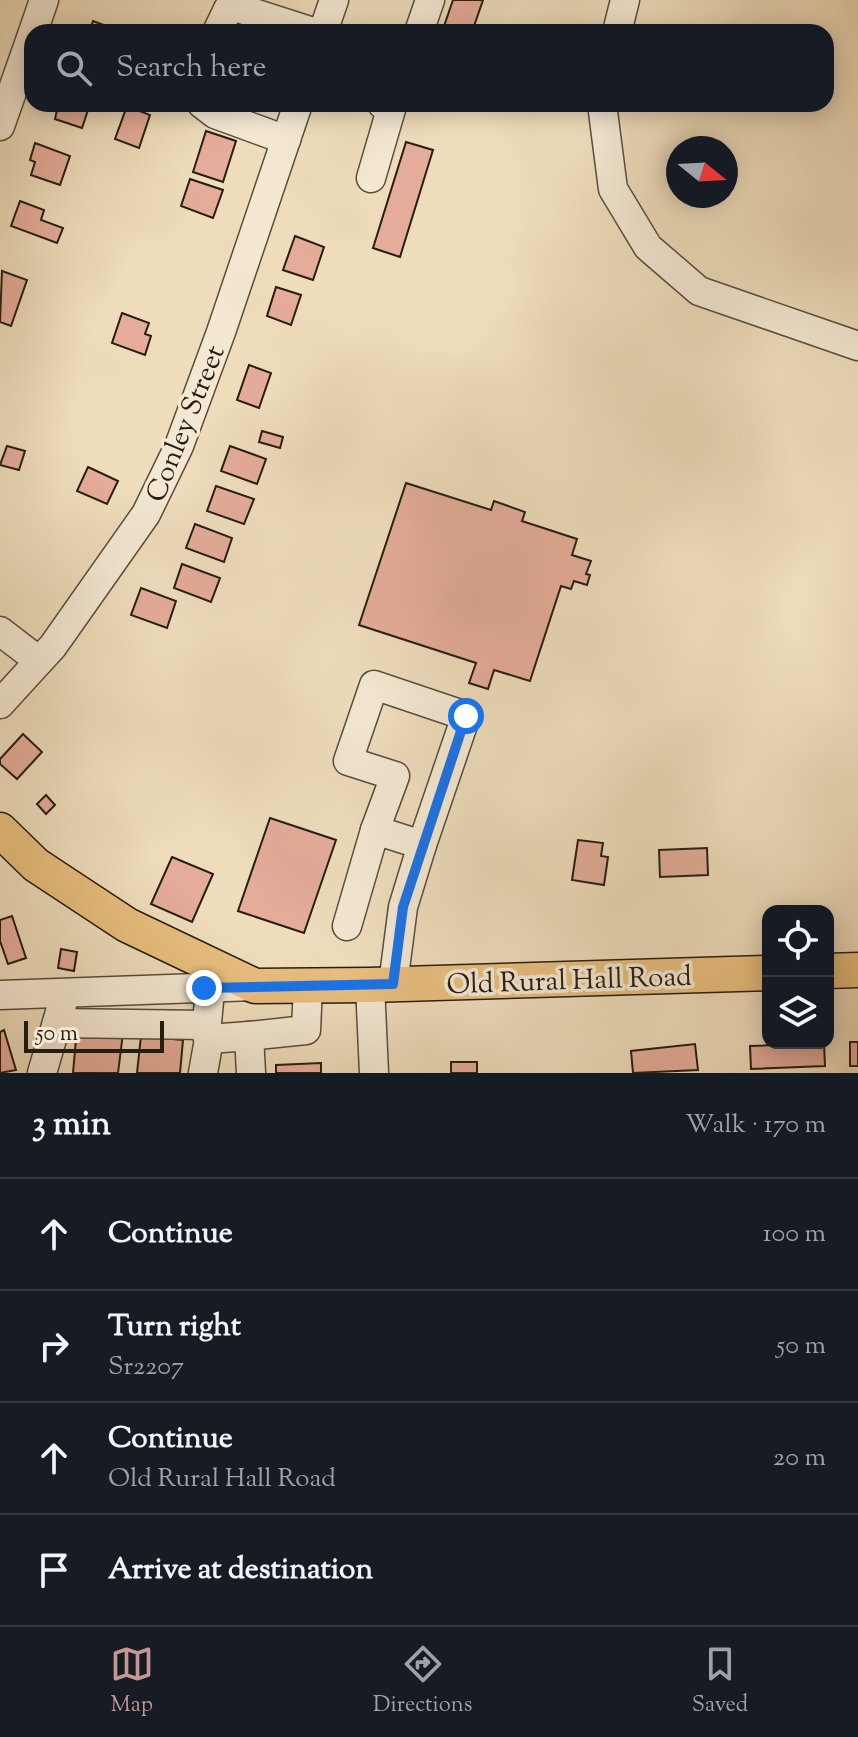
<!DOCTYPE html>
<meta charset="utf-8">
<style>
:root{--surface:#171b24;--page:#242831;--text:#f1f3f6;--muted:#9ea1a6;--line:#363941;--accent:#c59692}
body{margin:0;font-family:"Sorts Mill Goudy",serif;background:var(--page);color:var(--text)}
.controls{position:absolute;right:24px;bottom:24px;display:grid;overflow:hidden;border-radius:16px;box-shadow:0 4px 20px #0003}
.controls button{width:72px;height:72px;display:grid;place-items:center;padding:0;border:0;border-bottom:2px solid var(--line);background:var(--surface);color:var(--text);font:40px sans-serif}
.compass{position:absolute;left:666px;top:136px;width:72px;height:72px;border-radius:50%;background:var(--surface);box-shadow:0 4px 20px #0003;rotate:108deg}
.scale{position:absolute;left:24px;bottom:20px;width:140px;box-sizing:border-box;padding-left:8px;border:4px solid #261e13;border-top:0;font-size:22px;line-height:28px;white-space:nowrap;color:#261e13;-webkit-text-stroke:6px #f4e8d3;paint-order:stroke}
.stop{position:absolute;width:24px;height:24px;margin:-18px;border:6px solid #1a73e8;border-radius:50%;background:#fff}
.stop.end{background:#1a73e8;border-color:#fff;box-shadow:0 2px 8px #0008}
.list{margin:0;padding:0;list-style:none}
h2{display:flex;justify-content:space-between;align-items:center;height:104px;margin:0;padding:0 32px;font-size:34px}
h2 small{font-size:26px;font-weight:400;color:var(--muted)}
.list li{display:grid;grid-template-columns:52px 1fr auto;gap:24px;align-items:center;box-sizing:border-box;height:112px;padding:0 32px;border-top:2px solid var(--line)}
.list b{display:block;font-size:30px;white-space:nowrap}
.list p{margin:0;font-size:26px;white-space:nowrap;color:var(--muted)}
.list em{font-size:26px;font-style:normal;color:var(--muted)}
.icon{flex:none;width:44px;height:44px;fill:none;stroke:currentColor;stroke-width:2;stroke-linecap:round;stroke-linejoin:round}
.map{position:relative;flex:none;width:858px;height:1073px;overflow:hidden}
.search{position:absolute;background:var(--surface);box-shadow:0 4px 20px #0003;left:24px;right:24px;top:24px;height:88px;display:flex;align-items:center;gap:20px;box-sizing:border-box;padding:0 28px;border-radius:24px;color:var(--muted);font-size:30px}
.sheet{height:552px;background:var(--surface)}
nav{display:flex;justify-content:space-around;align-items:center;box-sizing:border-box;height:112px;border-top:2px solid var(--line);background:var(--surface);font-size:22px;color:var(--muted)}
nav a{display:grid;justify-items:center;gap:4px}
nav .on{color:var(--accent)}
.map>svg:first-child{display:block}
</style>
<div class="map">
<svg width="858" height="1073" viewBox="0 0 858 1073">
<rect width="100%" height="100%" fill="#eedcbb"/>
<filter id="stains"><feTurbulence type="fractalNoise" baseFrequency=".0025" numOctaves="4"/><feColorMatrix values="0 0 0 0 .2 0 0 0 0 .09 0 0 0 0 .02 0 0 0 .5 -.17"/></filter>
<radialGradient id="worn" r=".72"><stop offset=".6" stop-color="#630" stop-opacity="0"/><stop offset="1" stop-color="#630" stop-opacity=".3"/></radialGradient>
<g fill="#e4ac99" stroke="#261e13" stroke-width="2">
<polygon points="453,0 483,0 472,32 442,32"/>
<polygon points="93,21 117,30 116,32 89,32"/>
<polygon points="50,104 90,104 82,128 55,119 57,110 49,107"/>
<polygon points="127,106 150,115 139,148 115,139"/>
<polygon points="206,131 236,141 223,182 193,172"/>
<polygon points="406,142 433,150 400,257 373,248"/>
<polygon points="35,143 70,156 60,185 31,175 35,162 30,160"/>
<polygon points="190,179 223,190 213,218 181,206"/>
<polygon points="20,201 44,210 41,220 63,228 57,243 11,226"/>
<polygon points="295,236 324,247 313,280 283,270"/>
<polygon points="2,271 27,280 11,326 0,322"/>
<polygon points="276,287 301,295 291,325 267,316"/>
<polygon points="122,313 149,323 145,334 151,336 145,355 112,343"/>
<polygon points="249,365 271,373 259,408 237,400"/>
<polygon points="262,431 283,437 280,448 259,442"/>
<polygon points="7,446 25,451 19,470 0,465"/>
<polygon points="230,446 266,459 257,484 221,471"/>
<polygon points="88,467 118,481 107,504 77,491"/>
<polygon points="406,483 491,510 494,501 525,512 522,521 577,539 572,555 591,561 586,574 590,575 587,585 574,581 571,589 561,586 530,681 494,670 488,689 469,683 476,663 359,625"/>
<polygon points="216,486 254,499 244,524 207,511"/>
<polygon points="195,524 232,538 224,562 186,548"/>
<polygon points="182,564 220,578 211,602 174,588"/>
<polygon points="141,588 176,601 167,628 131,615"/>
<polygon points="23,734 42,752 17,779 0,764 0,759"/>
<polygon points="46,795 55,805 46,814 37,804"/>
<polygon points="270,818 336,840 304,933 238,911"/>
<polygon points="578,840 603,843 601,856 608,857 604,885 572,880"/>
<polygon points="707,848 708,875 660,877 659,850"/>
<polygon points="172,857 213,874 192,922 151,904"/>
<polygon points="12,916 26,958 8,964 0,941 0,920"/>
<polygon points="61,949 77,952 74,971 58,968"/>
<polygon points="77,1028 123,1033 118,1073 73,1073"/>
<polygon points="4,1030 16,1070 0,1073 0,1032"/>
<polygon points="141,1036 183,1040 180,1073 137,1073"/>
<rect x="850" y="1042" width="8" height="24"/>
<polygon points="824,1043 825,1066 751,1069 750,1046"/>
<polygon points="695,1044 698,1070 633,1073 631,1051"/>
<rect x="451" y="1062" width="26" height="11"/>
<polygon points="321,1063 321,1073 276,1073 276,1065"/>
</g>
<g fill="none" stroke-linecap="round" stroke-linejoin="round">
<g stroke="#584e3d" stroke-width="31">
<g id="minor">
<polyline points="33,32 44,0"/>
<polyline points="217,32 228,9 235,7 313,32"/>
<polyline points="323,32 334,0"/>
<polyline points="419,32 430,0"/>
<polyline points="617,32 625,0"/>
<polyline points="202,104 215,114 286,140"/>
<polyline points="602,104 613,189 648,247 699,291 858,346"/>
<polyline points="0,126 32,35"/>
<polyline points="371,178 392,106 382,104"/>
<polyline points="0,631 39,661"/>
<polyline points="0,704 53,646 146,514 179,446 221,332 298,104"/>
<polyline points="375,830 395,776 348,761 374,685 466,716 422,845"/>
<polyline points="347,926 375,830 422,845 403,907 393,984"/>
<polyline points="212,970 206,1033 209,1039 249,1036 251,1073"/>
<polyline points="370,985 374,1073"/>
<polyline points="0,995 255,986"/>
<polyline points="57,1023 206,1025"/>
<polyline points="249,1036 306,1030 308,986"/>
<polyline points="42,1073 62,1005"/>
<polyline points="203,1073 209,1039"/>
</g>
</g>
<g stroke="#261e13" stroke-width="37">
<g id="major">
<polyline points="0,830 36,865 127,925 255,986 370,985 768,973"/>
<polyline points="828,971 858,970"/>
</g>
</g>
<use href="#minor" stroke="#f4e8d3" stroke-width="28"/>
<use href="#major" stroke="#e7be7e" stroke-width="34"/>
</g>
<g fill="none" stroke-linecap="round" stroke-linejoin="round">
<polyline stroke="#1a73e8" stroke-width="10" points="204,988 393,984 403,907 466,716"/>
</g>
<g text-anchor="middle" stroke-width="7" stroke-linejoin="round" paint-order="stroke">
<g font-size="28" fill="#261e13" stroke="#f4e8d3">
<text transform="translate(184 423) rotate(-68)" y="10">Conley Street</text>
<text transform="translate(569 979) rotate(-2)" y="10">Old Rural Hall Road</text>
</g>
</g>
<rect width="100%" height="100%" filter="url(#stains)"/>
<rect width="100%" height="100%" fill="url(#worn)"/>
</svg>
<div class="controls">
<button><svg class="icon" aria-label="locate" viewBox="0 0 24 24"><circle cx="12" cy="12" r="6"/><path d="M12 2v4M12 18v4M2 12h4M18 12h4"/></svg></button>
<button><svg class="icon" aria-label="layers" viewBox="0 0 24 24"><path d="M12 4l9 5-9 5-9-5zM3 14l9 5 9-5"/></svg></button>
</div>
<svg class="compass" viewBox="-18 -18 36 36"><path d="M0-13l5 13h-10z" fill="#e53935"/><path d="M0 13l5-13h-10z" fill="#9ea1a6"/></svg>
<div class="scale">50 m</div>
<div class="stop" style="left:466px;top:716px"></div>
<div class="stop end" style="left:204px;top:988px"></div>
<div class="search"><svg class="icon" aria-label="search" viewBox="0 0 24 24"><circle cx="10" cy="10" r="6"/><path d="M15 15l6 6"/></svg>Search here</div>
</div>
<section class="sheet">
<h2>3 min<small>Walk · 170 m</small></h2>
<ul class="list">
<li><svg class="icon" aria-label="ahead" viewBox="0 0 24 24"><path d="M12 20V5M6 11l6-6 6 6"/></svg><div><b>Continue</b></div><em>100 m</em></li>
<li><svg class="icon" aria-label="right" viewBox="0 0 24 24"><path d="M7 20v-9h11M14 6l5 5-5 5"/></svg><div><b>Turn right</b><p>Sr2207</p></div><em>50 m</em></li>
<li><svg class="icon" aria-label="ahead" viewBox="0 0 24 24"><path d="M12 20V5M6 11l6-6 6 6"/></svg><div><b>Continue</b><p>Old Rural Hall Road</p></div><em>20 m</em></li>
<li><svg class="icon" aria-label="arrive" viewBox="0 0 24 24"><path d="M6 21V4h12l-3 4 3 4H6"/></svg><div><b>Arrive at destination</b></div></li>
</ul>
</section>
<nav>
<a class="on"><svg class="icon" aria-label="map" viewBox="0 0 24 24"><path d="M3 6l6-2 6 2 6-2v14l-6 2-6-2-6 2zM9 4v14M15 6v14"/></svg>Map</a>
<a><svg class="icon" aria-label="directions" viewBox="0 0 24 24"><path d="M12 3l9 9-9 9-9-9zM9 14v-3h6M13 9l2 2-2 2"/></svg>Directions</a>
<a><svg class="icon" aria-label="saved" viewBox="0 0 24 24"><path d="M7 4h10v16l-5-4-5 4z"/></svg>Saved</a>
</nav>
